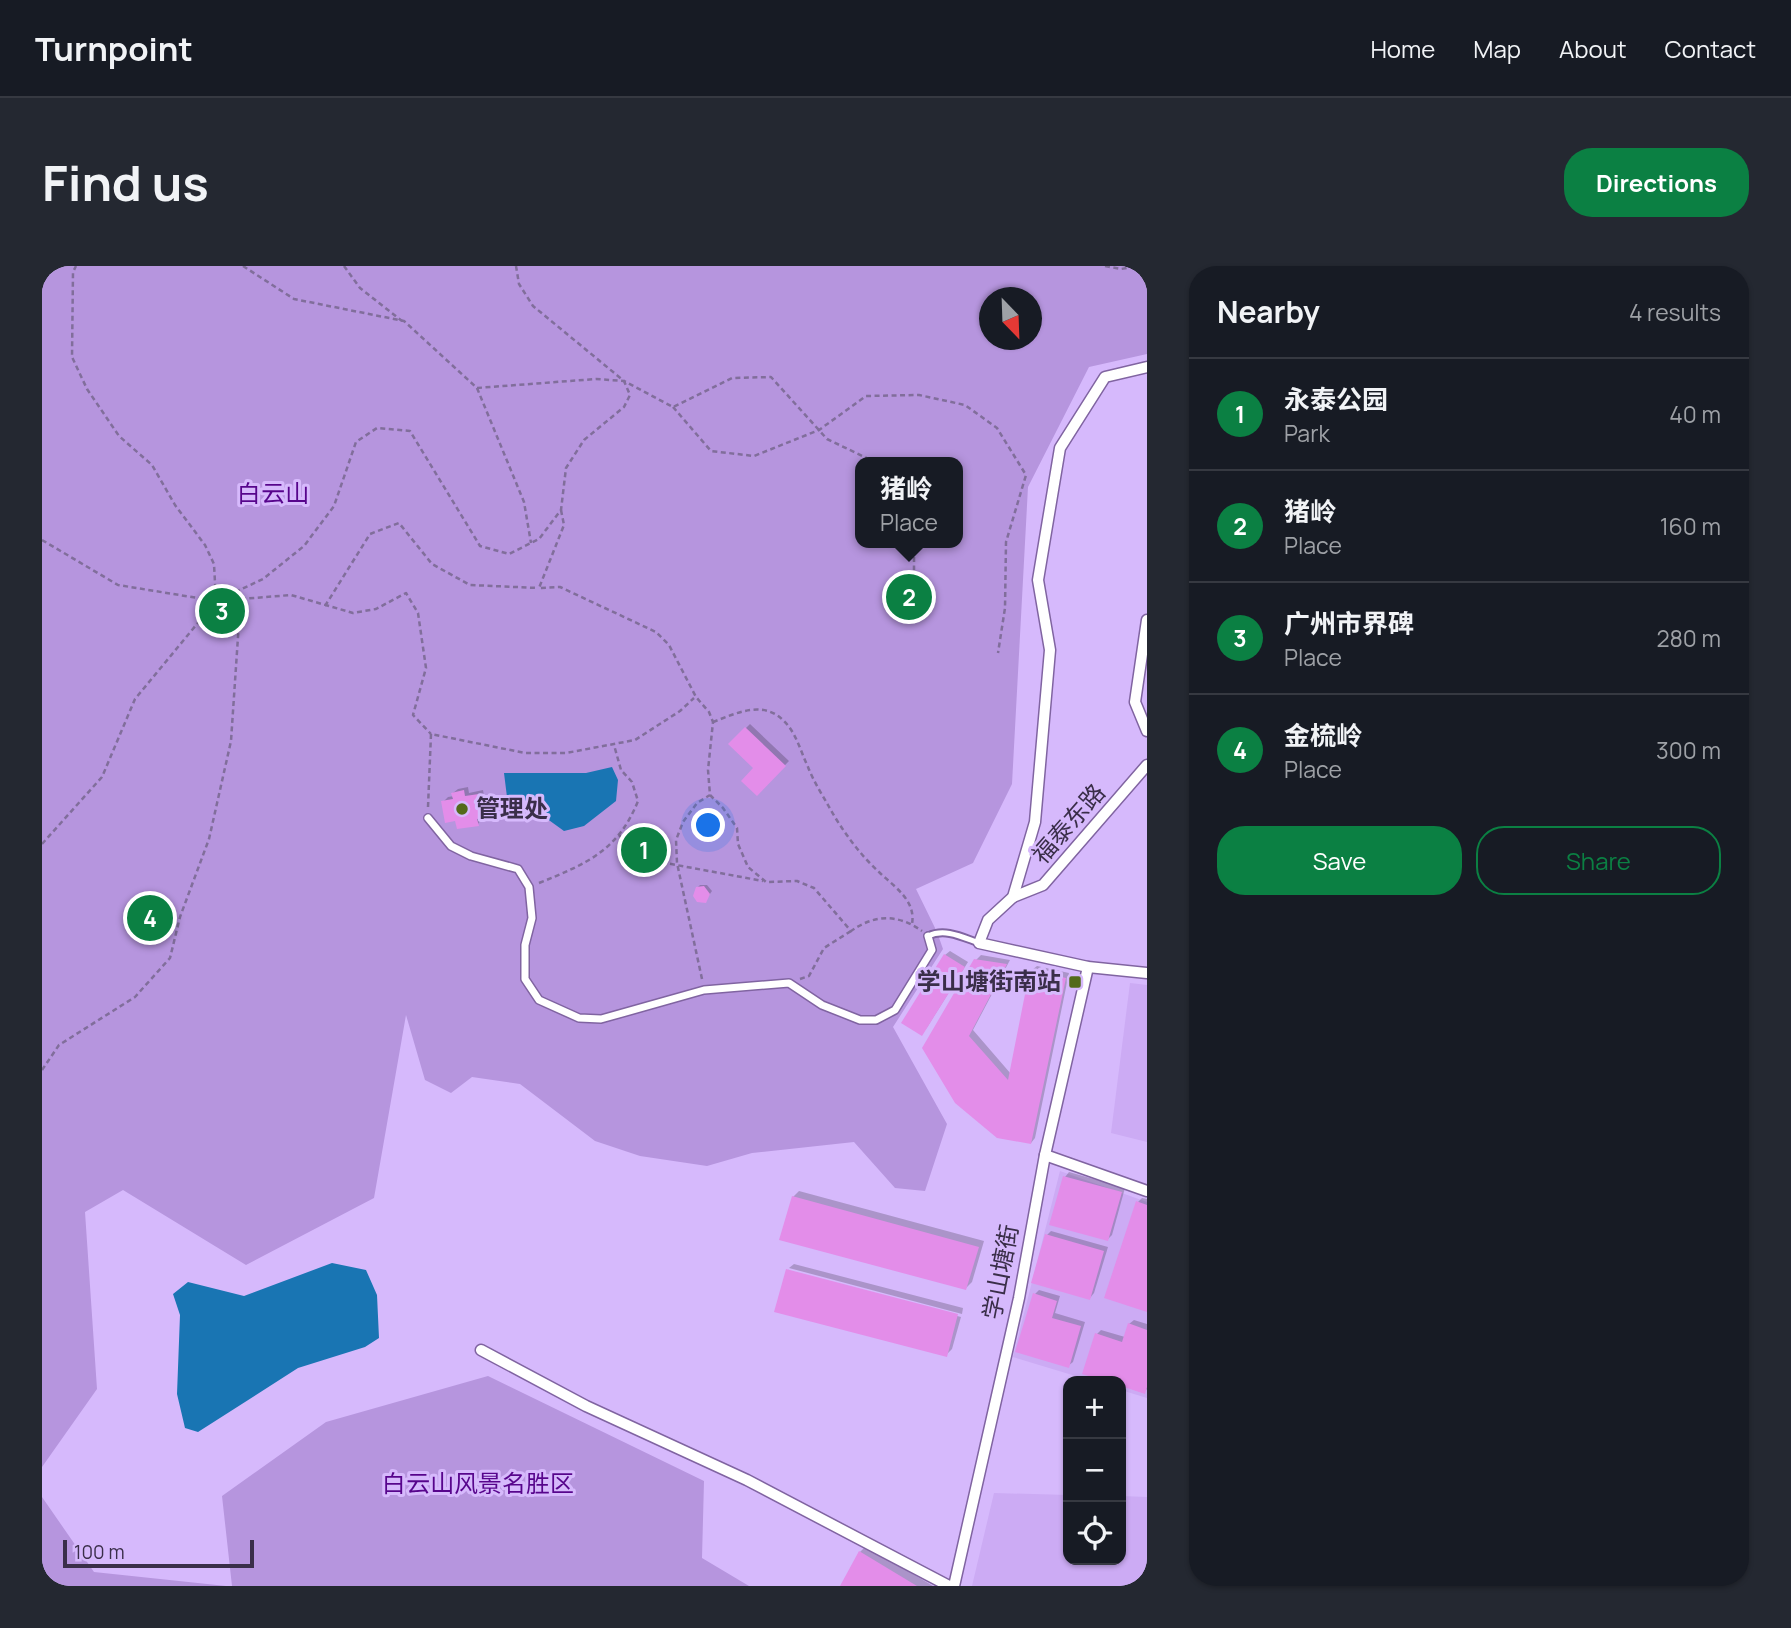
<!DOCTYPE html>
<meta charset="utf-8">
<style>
:root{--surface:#171b24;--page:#242831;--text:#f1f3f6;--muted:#9ea1a6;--line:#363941;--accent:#0b8043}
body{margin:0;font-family:Manrope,"Noto Sans SC",sans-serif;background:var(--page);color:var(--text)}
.controls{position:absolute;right:21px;bottom:21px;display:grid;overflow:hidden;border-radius:14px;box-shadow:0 2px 5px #0004}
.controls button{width:63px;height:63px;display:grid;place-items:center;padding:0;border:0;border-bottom:2px solid var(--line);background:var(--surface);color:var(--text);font:35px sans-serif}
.compass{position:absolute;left:937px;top:21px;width:63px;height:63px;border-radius:50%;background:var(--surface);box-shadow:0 2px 5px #0004;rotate:157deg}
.scale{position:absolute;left:21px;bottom:18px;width:191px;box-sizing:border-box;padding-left:7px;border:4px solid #3a2e49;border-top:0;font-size:19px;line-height:24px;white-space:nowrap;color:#3a2e49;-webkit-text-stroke:5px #d6b9fc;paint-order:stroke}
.you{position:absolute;left:667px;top:560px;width:24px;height:24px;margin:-18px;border:5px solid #fff;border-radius:50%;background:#1a73e8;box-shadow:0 0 0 10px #1a73e833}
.badge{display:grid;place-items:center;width:46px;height:46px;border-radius:50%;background:var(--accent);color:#fff;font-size:23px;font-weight:700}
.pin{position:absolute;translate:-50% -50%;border:4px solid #fff;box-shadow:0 2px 7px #0006}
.popup{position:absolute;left:813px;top:191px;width:108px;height:91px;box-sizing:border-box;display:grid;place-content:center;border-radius:14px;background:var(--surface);filter:drop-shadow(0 2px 5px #0005);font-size:23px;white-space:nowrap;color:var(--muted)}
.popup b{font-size:26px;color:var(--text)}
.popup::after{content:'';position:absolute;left:50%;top:100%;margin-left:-14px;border:14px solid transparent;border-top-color:var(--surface)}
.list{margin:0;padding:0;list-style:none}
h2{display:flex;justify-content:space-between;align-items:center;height:91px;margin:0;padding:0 28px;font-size:30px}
h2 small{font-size:23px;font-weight:400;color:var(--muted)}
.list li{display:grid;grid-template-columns:46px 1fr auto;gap:21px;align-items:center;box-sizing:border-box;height:112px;padding:0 28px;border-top:2px solid var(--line)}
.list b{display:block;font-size:26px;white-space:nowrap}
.list p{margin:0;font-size:23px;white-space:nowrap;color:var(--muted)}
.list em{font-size:23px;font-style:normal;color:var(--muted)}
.actions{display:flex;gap:14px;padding:21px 28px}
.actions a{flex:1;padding:16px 0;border:2px solid var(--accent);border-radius:28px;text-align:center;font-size:24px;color:var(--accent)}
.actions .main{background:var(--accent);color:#fff}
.icon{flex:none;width:38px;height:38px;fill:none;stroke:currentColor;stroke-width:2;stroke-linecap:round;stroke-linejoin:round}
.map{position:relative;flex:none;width:1105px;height:1320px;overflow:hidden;border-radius:28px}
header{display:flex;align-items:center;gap:42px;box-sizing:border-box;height:98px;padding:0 35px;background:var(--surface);border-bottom:2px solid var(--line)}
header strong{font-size:33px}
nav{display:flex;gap:38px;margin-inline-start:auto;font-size:24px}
.intro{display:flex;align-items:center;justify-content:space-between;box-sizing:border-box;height:168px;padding:0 42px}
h1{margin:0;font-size:49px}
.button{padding:18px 32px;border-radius:28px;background:var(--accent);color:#fff;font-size:24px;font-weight:700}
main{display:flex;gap:42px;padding:0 42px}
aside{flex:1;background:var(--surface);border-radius:28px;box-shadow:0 2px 5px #0004}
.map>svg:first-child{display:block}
</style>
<header>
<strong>Turnpoint</strong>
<nav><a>Home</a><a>Map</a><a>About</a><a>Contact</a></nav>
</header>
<div class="intro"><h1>Find us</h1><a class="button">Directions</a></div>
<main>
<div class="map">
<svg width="1105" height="1320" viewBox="0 0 1105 1320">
<rect width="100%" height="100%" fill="#d6b9fc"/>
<g fill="#ccabf4">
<polygon points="1088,717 1105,719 1105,876 1069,867"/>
<polygon points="1018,905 1105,936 1105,1132 1079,1124 1079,1115 1050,1115 971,1091"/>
<polygon points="952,1227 1026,1229 1026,1294 1079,1294 1079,1230 1105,1231 1105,1320 930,1320"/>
</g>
<g fill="#b695de" fill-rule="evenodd">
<path d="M0,0h1105v88l-58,13 -61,120 -16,297 -39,79 -57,26 21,43 6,17 -50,78 54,97 -22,67 -30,-3 -41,-46 -102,11 -45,13 -67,-10 -45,-15 -75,-57 -48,-7 -21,16 -26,-13 -19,-65 -32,183 -128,67 -123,-75 -38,22 12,177 -55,78zM948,32h42v42h-42zM818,196h98v81h-98z"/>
<polygon points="446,1110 662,1215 660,1292 707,1320 190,1320 180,1230 284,1156"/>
<polygon points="0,1231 52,1306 184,1320 0,1320"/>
</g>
<g fill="#1975b3">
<polygon points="570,501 576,514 574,535 542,560 522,565 486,539 466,539 462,507 544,507"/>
<polygon points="290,997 324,1004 335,1029 337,1072 323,1081 256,1102 156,1166 143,1162 135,1128 138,1049 131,1028 146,1016 202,1030"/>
</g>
<g fill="#0003">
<polygon points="708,458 747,495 715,528 713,502 688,478"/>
<polygon points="426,521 427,527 441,524 445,546 436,558 415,553 401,536 406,531 412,530 411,527 416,523"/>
<polygon points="658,619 665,619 670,625 663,635 655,622"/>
<polygon points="908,685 926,696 884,763 903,689"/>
<polygon points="939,689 968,694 931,764 969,808 990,704 995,700 1027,707 993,872 989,877 914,836 934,694"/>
<polygon points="1027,906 1083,922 1070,969 1066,973 1023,911"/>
<polygon points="757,925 942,975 930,1016 924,1022 751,931"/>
<polygon points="1100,932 1105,933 1105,1044 1096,936"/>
<polygon points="1009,965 1066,981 1052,1027 1048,1032 1005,969"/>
<polygon points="752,998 921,1042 920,1048 747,1002"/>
<polygon points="747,1003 747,1006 919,1051 910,1083 904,1089 735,1045"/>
<polygon points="997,1024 1018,1030 1013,1047 1043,1056 1031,1096 1026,1100 993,1028"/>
<polygon points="1092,1054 1105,1058 1105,1123 1102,1126 1079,1118 1079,1115 1069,1115 1042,1107 1055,1068 1059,1064 1083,1071 1087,1058"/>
<polygon points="824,1280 891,1320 800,1320 818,1286"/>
</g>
<g fill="#e38de9">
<polygon points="703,461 744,500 715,530 699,515 711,502 686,478"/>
<polygon points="422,524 423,530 437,528 441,552 435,553 437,560 415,563 413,555 403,557 399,535 411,533 409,527"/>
<polygon points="662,620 668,628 664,637 655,636 651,630 654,621"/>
<polygon points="902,688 923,701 880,770 859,757"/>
<polygon points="932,693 965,698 927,770 966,814 988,703 1024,712 989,878 955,872 913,837 880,782"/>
<polygon points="1021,910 1080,926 1066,975 1007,959"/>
<polygon points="750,930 937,981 924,1024 737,974"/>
<polygon points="1094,935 1105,939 1105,1046 1062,1032"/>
<polygon points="1003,968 1062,985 1048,1034 989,1017"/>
<polygon points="744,1003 916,1048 905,1091 732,1046"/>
<polygon points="991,1027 1015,1035 1010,1052 1039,1060 1027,1102 973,1086"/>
<polygon points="1086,1057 1105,1064 1105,1121 1103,1128 1079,1120 1079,1115 1063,1115 1040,1108 1053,1067 1080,1076"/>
<polygon points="817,1285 875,1320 798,1320"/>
</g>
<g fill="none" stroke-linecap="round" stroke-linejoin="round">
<g stroke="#8064a1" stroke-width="9">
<path id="service" d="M886,670c17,-8 34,1 51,7"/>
</g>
<g stroke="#8064a1" stroke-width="10">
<polyline id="pedestrian" points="386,552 409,580 429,590 476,603 487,621 490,652 483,679 483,713 497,734 537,752 559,753 662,724 747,717 780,739 818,754 834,754 853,744 890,684 886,670"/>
</g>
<g stroke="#8064a1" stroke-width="13">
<g id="minor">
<polyline points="1105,101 1063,111 1018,182 996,314 1008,384 993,556 971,631 946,654 937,677 1046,701 1105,707"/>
<polyline points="1105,354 1093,436 1105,465"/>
<polyline points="971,631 1001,619 1105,499"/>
<polyline points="1003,889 1105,925"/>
<polyline points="439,1084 544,1140 705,1214 907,1320"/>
<polyline points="912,1320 977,1032 1003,889 1046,701"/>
</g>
</g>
<g stroke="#816e9b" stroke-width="2.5" stroke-dasharray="5 3.5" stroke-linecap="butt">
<polyline points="201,0 252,33 362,55 435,122 554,113 582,115 631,141 690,112 729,111 785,173 833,196"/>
<polyline points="302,0 318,22 360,55"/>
<polyline points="1063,0 1079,3 1097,0"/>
<polyline points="435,122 482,236 489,277"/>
<polyline points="631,141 669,185 712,190 777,164 824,130 877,129 923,139 955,162 984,209 964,276 963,342 956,387"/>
<path d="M519,244l3,15 -25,63 21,-1 96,45 13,13 27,52 13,15 4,10 -5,48 2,25 13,13 14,20 1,16 10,23 18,15 31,-1 17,7 37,43c24,-17 47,-17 71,0"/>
<polyline points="0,274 76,319 174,335 249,329 311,347 334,343 364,327 376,347 384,402 371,449 389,468"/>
<polyline points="872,330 872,277"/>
<polyline points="283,340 328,268 357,257 390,298 428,319 496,322"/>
<path d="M671,456c19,-7 42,-19 62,-8 20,12 24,34 33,53 5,13 13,26 20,38 13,24 32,50 52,68 16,15 36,28 32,51"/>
<polyline points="386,541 389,468 483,487 524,487 593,474 638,445 652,432"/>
<polyline points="577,569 584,576 618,596 721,615"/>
<polyline points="0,578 60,511 93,433 174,335 221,313 262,280 292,240 314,176 335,162 368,165 438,280 467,288 497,273 519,244 524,202 542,174 582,141 588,129 582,115 491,40 477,18 474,0"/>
<path d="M497,617c47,-19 79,-32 99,-82l-6,-19 -11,-12 -7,-25"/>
<polyline points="660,713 635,597 634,574 641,556 655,537 668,529"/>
<polyline points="758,713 767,710 782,682 809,665"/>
<polyline points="0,804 17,779 93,731 128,692 138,651 167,573 189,475 197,356 174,335 172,298 163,279 133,239 110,199 77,170 45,123 30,91 31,6 34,0"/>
</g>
<use href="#service" stroke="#fff" stroke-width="5"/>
<use href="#pedestrian" stroke="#fff" stroke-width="7"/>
<use href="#minor" stroke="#fff" stroke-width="10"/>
</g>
<g fill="#536a1a" stroke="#d6b9fc" stroke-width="2.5">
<circle cx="420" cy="543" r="7"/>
<rect x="1026" y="709" width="14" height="14" rx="3.5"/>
</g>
<g text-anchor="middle" stroke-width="6" stroke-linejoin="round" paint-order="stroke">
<g font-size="24" fill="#57058c" stroke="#d6b9fc">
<text x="231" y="236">白云山</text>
<text x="436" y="1226">白云山风景名胜区</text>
</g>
<g font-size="24" font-weight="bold" fill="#3a2e49" stroke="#d6b9fc" text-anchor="start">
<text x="434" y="551">管理处</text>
<text x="1019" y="724" text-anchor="end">学山塘街南站</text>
</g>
<g font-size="24" fill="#3a2e49" stroke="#d6b9fc">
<text transform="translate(1027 558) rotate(-49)" y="8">福泰东路</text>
<text transform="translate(959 1006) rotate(-79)" y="8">学山塘街</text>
</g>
</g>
</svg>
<div class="controls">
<button>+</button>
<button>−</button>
<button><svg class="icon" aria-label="locate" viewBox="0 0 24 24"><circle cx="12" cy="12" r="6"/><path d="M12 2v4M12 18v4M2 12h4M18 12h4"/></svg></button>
</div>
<svg class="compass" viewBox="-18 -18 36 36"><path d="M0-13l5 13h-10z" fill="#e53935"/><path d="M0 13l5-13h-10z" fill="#9ea1a6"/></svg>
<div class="scale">100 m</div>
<div class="you"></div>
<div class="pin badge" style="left:602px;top:584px">1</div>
<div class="pin badge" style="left:867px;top:331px">2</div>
<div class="popup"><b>猪岭</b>Place</div>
<div class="pin badge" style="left:180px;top:345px">3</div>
<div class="pin badge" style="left:108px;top:652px">4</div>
</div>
<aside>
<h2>Nearby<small>4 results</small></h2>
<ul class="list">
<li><span class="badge">1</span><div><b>永泰公园</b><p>Park</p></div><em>40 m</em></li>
<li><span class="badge">2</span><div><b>猪岭</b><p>Place</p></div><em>160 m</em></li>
<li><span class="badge">3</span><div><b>广州市界碑</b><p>Place</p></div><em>280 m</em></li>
<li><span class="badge">4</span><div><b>金梳岭</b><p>Place</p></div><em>300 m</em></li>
</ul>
<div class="actions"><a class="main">Save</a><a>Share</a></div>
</aside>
</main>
